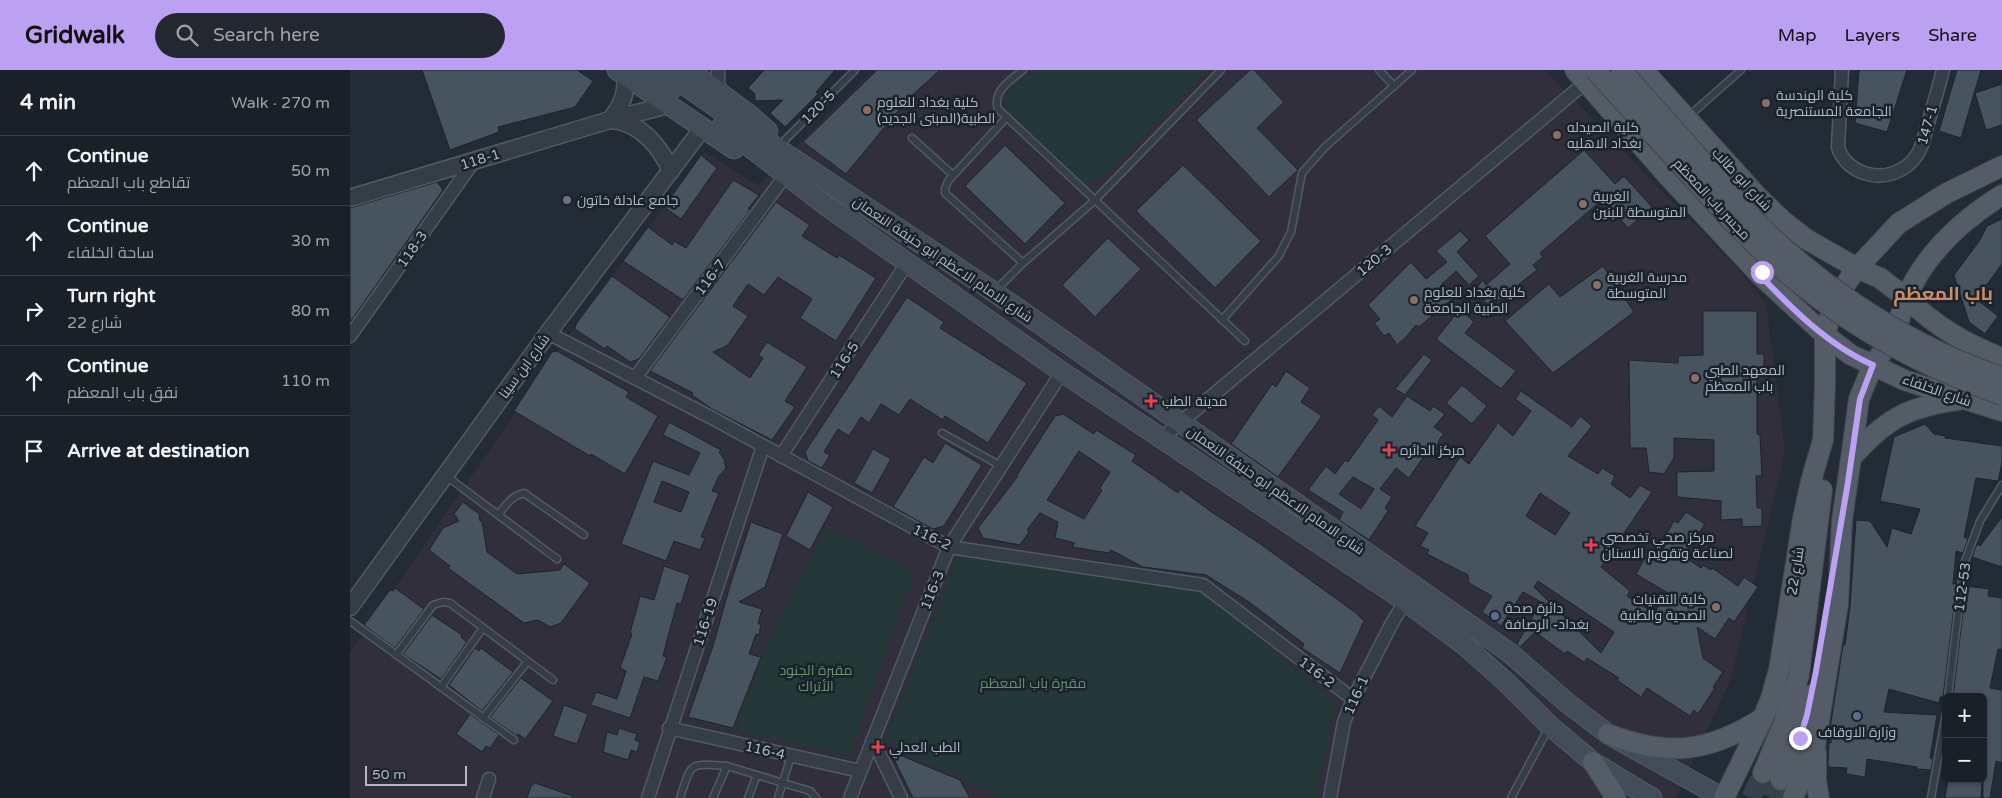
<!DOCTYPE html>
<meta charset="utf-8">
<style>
:root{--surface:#1a2028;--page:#232830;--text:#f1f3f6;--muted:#9fa3a8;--line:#383e45;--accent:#bca0f2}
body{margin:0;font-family:"Varela Round",Cairo,sans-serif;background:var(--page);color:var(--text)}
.controls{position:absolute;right:15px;bottom:15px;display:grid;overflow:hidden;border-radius:8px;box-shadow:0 1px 4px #0004}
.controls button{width:45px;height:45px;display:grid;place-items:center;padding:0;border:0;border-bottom:1px solid var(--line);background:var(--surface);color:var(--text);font:25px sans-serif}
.scale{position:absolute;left:15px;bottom:12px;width:102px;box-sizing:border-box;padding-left:5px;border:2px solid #afb8c3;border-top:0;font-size:14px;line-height:18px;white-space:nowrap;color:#afb8c3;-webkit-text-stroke:4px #1a222b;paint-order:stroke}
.stop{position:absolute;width:15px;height:15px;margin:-11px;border:4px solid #bca0f2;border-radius:50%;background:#fff}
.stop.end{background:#bca0f2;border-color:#fff;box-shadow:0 1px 5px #0008}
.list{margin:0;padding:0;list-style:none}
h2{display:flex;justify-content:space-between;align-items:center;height:65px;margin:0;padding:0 20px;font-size:21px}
h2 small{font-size:16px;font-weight:400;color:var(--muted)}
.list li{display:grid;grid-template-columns:32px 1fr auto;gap:15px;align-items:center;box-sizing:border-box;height:70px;padding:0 20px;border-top:1px solid var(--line)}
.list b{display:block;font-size:19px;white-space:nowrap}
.list p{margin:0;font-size:16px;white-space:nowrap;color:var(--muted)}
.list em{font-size:16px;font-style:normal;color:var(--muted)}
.icon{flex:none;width:28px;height:28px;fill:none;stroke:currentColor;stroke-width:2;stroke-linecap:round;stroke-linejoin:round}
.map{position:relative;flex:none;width:1652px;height:728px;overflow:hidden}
header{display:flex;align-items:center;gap:30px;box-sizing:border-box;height:70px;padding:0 25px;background:var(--accent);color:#111}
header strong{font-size:24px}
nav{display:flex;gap:28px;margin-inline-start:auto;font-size:18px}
.search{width:350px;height:45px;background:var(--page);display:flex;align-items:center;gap:12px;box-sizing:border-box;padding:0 18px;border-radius:28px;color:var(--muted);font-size:19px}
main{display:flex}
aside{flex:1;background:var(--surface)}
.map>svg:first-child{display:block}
</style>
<header>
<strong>Gridwalk</strong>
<div class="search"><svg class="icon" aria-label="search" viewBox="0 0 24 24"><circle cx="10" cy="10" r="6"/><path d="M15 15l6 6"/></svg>Search here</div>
<nav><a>Map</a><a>Layers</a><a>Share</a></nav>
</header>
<main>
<aside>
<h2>4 min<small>Walk · 270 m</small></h2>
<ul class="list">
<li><svg class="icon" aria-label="ahead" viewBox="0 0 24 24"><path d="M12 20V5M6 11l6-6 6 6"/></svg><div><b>Continue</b><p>تقاطع باب المعظم</p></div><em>50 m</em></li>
<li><svg class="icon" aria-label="ahead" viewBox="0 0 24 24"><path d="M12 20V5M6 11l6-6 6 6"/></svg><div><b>Continue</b><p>ساحة الخلفاء</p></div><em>30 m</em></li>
<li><svg class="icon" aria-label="right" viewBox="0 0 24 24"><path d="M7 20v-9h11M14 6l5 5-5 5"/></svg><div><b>Turn right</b><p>شارع 22</p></div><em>80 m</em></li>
<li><svg class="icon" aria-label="ahead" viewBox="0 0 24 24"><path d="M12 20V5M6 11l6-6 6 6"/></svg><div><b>Continue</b><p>نفق باب المعظم</p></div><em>110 m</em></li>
<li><svg class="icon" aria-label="arrive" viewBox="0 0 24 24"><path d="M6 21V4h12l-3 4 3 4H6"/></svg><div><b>Arrive at destination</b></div></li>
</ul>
</aside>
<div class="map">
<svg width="1652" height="728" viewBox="0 0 1652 728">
<rect width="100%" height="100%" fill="#222b36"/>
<polygon fill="#302f3b" points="524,0 1195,0 1385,196 1416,233 1435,382 1381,609 1326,728 0,728 0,583 208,280 354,82 408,115 452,70"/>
<g fill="#243838">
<polygon points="684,0 858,0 753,106 744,113 735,113 660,42 655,34 655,25"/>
<polygon points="476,458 565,501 499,686 386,659 418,574"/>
<polygon points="609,485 854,521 985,634 965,728 655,728 535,672"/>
</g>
<g fill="#485360" stroke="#1c242d" fill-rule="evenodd">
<polygon points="72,0 227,0 243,11 225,37 148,57 149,62 100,80"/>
<polygon points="414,0 485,0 466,22 468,24 435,57 420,43 433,30 405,31 405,24 398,18"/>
<polygon points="527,0 590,0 557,30 496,104 453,72"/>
<polygon points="900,0 904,0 934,32 907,58 948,100 919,127 846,50"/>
<polygon points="1509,0 1557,0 1537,62 1505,53"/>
<polygon points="1607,0 1631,0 1611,68 1589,61"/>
<polygon points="1652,14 1652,55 1636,60 1625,23"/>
<polygon points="655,75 715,133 675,174 615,116"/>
<polygon points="1234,80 1265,114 1274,106 1302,137 1278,158 1253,129 1190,183 1193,187 1183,195 1187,200 1140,237 1125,220 1133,210 1136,215 1160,194 1135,166"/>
<polygon points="351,85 367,98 331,149 314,137"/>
<polygon points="833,95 911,171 865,218 786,141"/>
<polygon points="383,110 409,125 398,139 401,139 333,230 273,191 298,157 322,175 324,171 336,178"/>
<polygon points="87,112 93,120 0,252 0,138"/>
<polygon points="426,132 460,155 452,166 487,188 489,185 526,208 486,271 450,248 462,229 428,207 414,225 398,214 383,236 398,246 378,275 363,282 400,308 413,288 408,285 417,272 457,297 435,331 445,337 422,370 362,339 342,325 343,323 300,301"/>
<polygon points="1652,149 1652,194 1626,229 1648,246 1635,264 1619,252 1604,205 1630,170 1637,156"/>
<polygon points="1110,161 1119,170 1107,182 1129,206 1119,215 1106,201 1091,215 1103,228 1069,257 1066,255 1056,267 1047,275 1039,263 1034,266 1024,253 1030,249 1018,235 1061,192 1076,209 1097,192 1086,181"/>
<polygon points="758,168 791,199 745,247 712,215"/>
<polygon points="1253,196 1284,242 1203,303 1155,251 1199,214 1210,227"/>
<polygon points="262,206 320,247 289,289 280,292 257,276 255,279 225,259 226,254"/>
<polygon points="557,227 594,252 590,258 677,313 638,373 595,346 593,350 560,329 549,345 531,334 519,353 511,347 499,366 488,359 474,382 480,385 472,398 458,391 455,382"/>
<polygon points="1110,239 1124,252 1115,263 1166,301 1151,319 1086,269"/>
<polygon points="1353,241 1407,241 1407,284 1414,284 1414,301 1407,301 1407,364 1410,365 1412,406 1406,406 1407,438 1412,438 1412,456 1392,457 1392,449 1371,450 1371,431 1327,427 1327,402 1364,401 1364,370 1324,368 1324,388 1314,404 1299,402 1296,378 1280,378 1279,290 1328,293 1328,286 1353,285"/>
<polygon points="207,281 279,322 276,327 308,346 275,404 241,384 240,386 164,341 202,282"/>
<polygon points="1074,284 1082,290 1055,325 1045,319"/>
<polygon points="936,301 960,318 951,332 972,346 928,407 881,374 922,314 926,317"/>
<polygon points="1112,315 1137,336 1122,354 1096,333"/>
<path d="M1171,321l51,36 8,-11 12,10 -24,30 30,18 4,-6 13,8 -4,8 19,14 10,-13 12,7 -51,75 29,24 -3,5 27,17 14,-20 -32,-19 10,-18 8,5 17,-23 -5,-3 8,-14 4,2 8,-11 19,12 -22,32 18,12 2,-3 8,5 1,-2 26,18 6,-9 14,10 -24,35 -5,-4 -14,21 -18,-12 6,31 20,14 -10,15 2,1 -17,26 -4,-4 -4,6 -43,-28 -6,9 -24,-17 2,-2 -32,-20 -3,4 -17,-11 -2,3 -30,-22 -15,15 -3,-3 24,-42 -18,-10 -22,34 -19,-14 10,-16 -23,-13 -1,-8 -41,-21 2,-4 -9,-4 8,-13 -13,-7 45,-69 9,7 29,-41 15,13 18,-25 -16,-12zM1190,423l30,20 -15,22 -29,-19zM1188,511l76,51 -13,21 -67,-66z"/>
<path d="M1057,326l23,15 3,-5 12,8 -11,13 10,7 -4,4 -5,14 -6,-3 -20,29 -13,-10 -16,21 12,8 -7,11 3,3 -19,29 -30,-20 4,-8 -35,-22 18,-24 9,8 10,-14 3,2 30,-42 -6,-5 7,-9 13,11zM1003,407l21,12 -13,20 -22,-15z"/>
<path d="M713,344l31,20 2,-4 40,25 -4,6 46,32 2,-4 33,24 46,30 97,70 8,8 -24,52 -38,-25 2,-4 -55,-42 -43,-27 -63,-8 -32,-17 -2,3 -37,-6 3,-4 -20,-5 3,-16 -18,-9 -13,17 2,2 -9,13 -37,-7 -5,-10 40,-52 -1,-1 38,-59zM729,381l31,21 -10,16 2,2 -18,29 -37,-19z"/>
<path d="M319,352l52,28 -2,2 5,7 2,9 -7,8 -7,15 7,2 -18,44 4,1 -5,12 -26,-9 -8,20 -45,-17 32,-83 36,14 11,-22 -37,-18zM312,411l27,11 -8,20 -27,-10z"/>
<polygon points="1575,354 1584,364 1595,366 1595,368 1652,376 1652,393 1648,411 1626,408 1614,467 1618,469 1613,483 1606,481 1603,514 1607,514 1593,627 1590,627 1589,633 1539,619 1534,642 1587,645 1580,688 1583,689 1581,700 1567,699 1567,697 1517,689 1515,707 1496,704 1497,698 1478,697 1478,693 1479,672 1481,673 1481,652 1493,575 1495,575 1500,536 1506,450 1520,451 1537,477 1542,458 1561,464 1570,439 1530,431 1544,367"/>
<polygon points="595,373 632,395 594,456 583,459 543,437 574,387 583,393"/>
<polygon points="523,379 541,389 522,423 504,413"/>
<polygon points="458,422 483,437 460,480 436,466"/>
<polygon points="113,432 129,444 130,451 132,451 137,482 167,504 210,500 214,494 240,513 211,553 200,557 188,550 174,553 98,498 100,496 79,480 93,458 109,451 104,444"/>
<polygon points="1652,447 1652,497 1622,487 1627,474 1630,476"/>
<polygon points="401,452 433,464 415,517 389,532 412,539 408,554 411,554 409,565 406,564 399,584 411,587 383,658 338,647 363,576 381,512"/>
<polygon points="314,496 340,505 331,534 327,533 313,586 317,587 308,611 294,607 280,648 241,635 246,622 267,629 276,601 270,598 282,564 280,563 290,526 304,530"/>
<polygon points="1616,516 1639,519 1638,526 1652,528 1652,580 1648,579 1640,618 1652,620 1652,693 1646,691 1640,728 1633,728 1633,627 1603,627"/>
<polygon points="45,518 74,539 45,578 14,555 40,520 43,521"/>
<polygon points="82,545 112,565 111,567 117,572 91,609 53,584"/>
<polygon points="125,578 129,581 131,578 163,602 132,641 99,615"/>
<polygon points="171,608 203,631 175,669 168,664 167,666 140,647"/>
<polygon points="214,635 238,644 227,674 203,666"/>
<polygon points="120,644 149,665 140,678 136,676 132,682 106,664"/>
<polygon points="269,658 287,664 285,670 290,672 287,682 281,680 278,690 253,682 257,662 267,665"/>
<polygon points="540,681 610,710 620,728 563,728"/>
<polygon points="1598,709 1632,709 1631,728 1595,728"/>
<polygon points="185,713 223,726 222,728 177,728 181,716"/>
</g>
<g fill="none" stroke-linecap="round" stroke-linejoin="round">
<g stroke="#37404b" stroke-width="20" stroke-dasharray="20 10" stroke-linecap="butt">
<polyline points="1401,728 1413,703"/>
<polyline points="1421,728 1431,710"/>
</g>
<g stroke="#525b64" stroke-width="9">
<g id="service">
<path d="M673,0c-12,10 -31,21 -25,39l247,232"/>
<polyline points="1029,0 1044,16"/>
<polyline points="1339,46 1391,0"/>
<polyline points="657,47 598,111 595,119 595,123 673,193"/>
<polyline points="562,68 603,105"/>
<polyline points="432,73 505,0"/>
<polyline points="645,221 673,193 744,131 871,0"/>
<polyline points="872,250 928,187 941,162 952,103 975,77 1062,0"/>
<polyline points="592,363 651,396"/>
<polyline points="95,405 207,489"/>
<path d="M148,445c8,-10 13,-19 26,-22l60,42"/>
<polyline points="0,551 164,670"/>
<polyline points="46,585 83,535 93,532 100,533 203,610"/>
<polyline points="91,617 133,558"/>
<polyline points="1598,627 1614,494 1630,451 1652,415"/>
<polyline points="133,648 178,591"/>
<path d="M330,728c12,-36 8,-35 47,-32"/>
<polyline points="363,728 377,696 460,721 466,728"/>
<polyline points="398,728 407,705"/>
<polyline points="428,728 441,686"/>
<polyline points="1161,728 1198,659"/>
<polyline points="1581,728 1596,643"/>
</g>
</g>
<g stroke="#525b64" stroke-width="15">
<g id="minor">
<polyline points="368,0 368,12 371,23"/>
<path d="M1492,0l-4,77c3,12 14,22 26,26 19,7 42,-1 53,-18 6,-9 8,-20 10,-29 6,-19 11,-37 16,-56"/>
<polyline points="198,263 364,349 599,477 853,515 1003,629"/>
<polyline points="0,266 124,91"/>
<polyline points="285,308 435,106"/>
<polyline points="812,368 1236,12"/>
<polyline points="431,386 557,193"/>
<polyline points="319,658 510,701"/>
<polyline points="523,670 551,728"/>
<polyline points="133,728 139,709"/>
<polyline points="298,728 413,376"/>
<polyline points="500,728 599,477 712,302"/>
<polyline points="980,728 994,652 1003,629 1042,553 1055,531"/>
</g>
</g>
<g stroke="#525b64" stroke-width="19">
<g id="tertiary">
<path d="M260,50c12,-14 16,-26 16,-44"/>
<path d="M263,50c27,3 47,26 58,51"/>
<polyline points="0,128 260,50 318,35"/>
<polyline points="0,537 198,263 352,59"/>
</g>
</g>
<g stroke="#525b64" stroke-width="21">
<g id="secondary">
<polyline points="267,0 384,79"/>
<polyline points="293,0 321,20"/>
<polyline points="313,0 377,45 644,222 1160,583 1216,632 1258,664 1373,728"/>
<polyline points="339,0 401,46 418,61"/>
<polyline points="372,56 478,137 712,302 1055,531 1113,574 1156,612 1200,656 1243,692 1302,728"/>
</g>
</g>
<g stroke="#3e4650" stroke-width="22">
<g id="primary">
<polyline points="1225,0 1316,104 1411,206 1475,265 1475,315 1473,370 1461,411 1453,448 1429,600 1421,628 1413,648 1374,728"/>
<polyline points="1293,0 1408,127 1433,151 1456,169 1507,198 1549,153 1597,123 1652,96"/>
<path d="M1652,125c-40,25 -77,59 -96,103 30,28 57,45 96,60"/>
<polyline points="1495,215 1507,198 1530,208 1556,228 1549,250"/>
<polyline points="1480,247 1475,265 1501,285 1523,295 1533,281"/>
<path d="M1501,388c34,-38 55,-51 107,-58"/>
<path d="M1258,664c60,23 100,19 155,-16"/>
<polyline points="1466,683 1466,711 1469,728"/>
<polyline points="1243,692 1266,728"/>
<polyline points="1413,703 1433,655 1449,605 1472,420"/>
<polyline points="1431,710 1450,668 1461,625"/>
<polyline points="1443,728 1465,676 1488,534 1492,450 1501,388 1509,329 1523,295 1554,310 1652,341"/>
</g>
</g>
<use href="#service" stroke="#353d47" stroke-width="6"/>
<use href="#minor" stroke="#353d47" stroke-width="12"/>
<use href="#tertiary" stroke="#353d47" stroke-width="16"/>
<use href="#secondary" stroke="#434d5a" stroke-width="19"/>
<use href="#primary" stroke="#535c67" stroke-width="20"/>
<g stroke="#3e4650" stroke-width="22" stroke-linecap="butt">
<g id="primary-bridge">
<path d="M1245,0l134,148c80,84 164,138 273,177"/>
<path d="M1271,0c29,33 59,66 88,99 18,21 36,42 56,62 67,64 149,117 237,146"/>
</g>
</g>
<use href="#primary-bridge" stroke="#535c67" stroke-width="20"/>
</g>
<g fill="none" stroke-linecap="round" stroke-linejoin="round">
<path stroke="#bca0f2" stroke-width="6" d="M1412,202l-8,-3c34,36 73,76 119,96l-13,34 -12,83 -32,189 -9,44 -7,23"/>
</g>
<g fill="#8d6e63" stroke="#1a222b" stroke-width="2">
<circle cx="1416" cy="33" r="5"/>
<circle cx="517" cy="40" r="5"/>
<circle cx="1207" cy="65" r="5"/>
<circle cx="1233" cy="134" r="5"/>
<circle cx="1247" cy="215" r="5"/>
<circle cx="1064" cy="230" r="5"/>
<circle cx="1345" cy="308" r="5"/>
<circle cx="1366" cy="537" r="5"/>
</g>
<circle fill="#6b7280" stroke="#1a222b" stroke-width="2" cx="217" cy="130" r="5"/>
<g fill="#e0444e" stroke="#1a222b" stroke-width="2">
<path d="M798.5 323.5h5v5h5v5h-5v5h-5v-5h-5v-5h5z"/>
<path d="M1036.5 372.5h5v5h5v5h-5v5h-5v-5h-5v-5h5z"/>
<path d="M1238.5 467.5h5v5h5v5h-5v5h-5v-5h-5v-5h5z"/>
<path d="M525.5 669.5h5v5h5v5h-5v5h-5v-5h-5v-5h5z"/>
</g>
<g fill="#5c6f8a" stroke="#1a222b" stroke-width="2">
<circle cx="1145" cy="546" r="5"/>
<circle cx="1507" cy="646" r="5"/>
</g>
<g text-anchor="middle" stroke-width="5" stroke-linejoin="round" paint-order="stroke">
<g font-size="14" fill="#afb8c3" stroke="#1a222b" text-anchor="start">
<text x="1426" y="30">كلية الهندسة<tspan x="1426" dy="16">الجامعة المستنصرية</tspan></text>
<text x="527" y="37">كلية بغداد للعلوم<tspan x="527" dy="16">الطبية(المبنى الجديد)</tspan></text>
<text x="1217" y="62">كلية الصيدله<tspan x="1217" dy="16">بغداد الاهليه</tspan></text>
<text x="1243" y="131">الغربية<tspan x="1243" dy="16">المتوسطة للبنين</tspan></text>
<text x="227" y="135">جامع عادلة خاتون</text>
<text x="1257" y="212">مدرسة الغربية<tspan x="1257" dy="16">المتوسطة</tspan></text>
<text x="1074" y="227">كلية بغداد للعلوم<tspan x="1074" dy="16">الطبية الجامعة</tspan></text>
<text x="1355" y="305">المعهد الطبي<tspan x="1355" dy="16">باب المعظم</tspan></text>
<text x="812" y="336">مدينة الطب</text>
<text x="1050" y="385">مركز الدائره</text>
<text x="1252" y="472">مركز صحي تخصصي<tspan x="1252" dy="16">لصناعة وتقويم الاسنان</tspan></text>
<text x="1356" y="534" text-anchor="end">كلية التقنيات<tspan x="1356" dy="16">الصحية والطبية</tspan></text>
<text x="1155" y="543">دائرة صحة<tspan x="1155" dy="16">بغداد- الرصافة</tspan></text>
<text x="1507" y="667" text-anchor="middle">وزارة الاوقاف</text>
<text x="539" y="682">الطب العدلي</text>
</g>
<g font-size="14" fill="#afb8c3" stroke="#1a222b">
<text transform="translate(468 37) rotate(-45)" y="5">120-5</text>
<text transform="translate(1577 55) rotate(-74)" y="5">147-1</text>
<text transform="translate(130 89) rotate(-17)" y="5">118-1</text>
<text transform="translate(1392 109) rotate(47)" y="5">شارع ابو طالب</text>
<text transform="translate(1362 129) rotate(47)" y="5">مجسر باب المعظم</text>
<text transform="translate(62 179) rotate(-55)" y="5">118-3</text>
<text transform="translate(593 189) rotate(34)" y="5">شارع الامام الاعظم ابو حنيفة النعمان</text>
<text transform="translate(1024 190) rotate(-40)" y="5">120-3</text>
<text transform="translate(360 207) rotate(-53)" y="5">116-7</text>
<text transform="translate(494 290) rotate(-57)" y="5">116-5</text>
<text transform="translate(174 296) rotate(-54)" y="5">شارع ابن سينا</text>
<text transform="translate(1587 320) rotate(19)" y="5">شارع الخلفاء</text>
<text transform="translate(926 420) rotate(35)" y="5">شارع الامام الاعظم ابو حنيفة النعمان</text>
<text transform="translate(582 467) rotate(26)" y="5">116-2</text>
<text transform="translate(1445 501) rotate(-81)" y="5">شارع 22</text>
<text transform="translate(1612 517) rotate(-82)" y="5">112-53</text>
<text transform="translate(582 520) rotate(-68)" y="5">116-3</text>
<text transform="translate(355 552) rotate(-72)" y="5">116-19</text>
<text transform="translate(967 602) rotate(37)" y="5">116-2</text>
<text transform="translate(1006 625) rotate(-66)" y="5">116-1</text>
<text transform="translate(415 680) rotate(13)" y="5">116-4</text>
</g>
<g font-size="14" fill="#689270" stroke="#1a222b">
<text x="466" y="605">مقبرة الجنود<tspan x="466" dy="16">الأتراك</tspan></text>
<text x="683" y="618">مقبرة باب المعظم</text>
</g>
<g font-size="19" font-weight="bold" fill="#cc8b62" stroke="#1a222b">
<text x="1593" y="230">باب المعظم</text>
</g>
</g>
</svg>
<div class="controls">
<button>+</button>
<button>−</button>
</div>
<div class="scale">50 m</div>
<div class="stop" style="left:1412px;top:202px"></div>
<div class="stop end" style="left:1450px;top:668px"></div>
</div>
</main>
